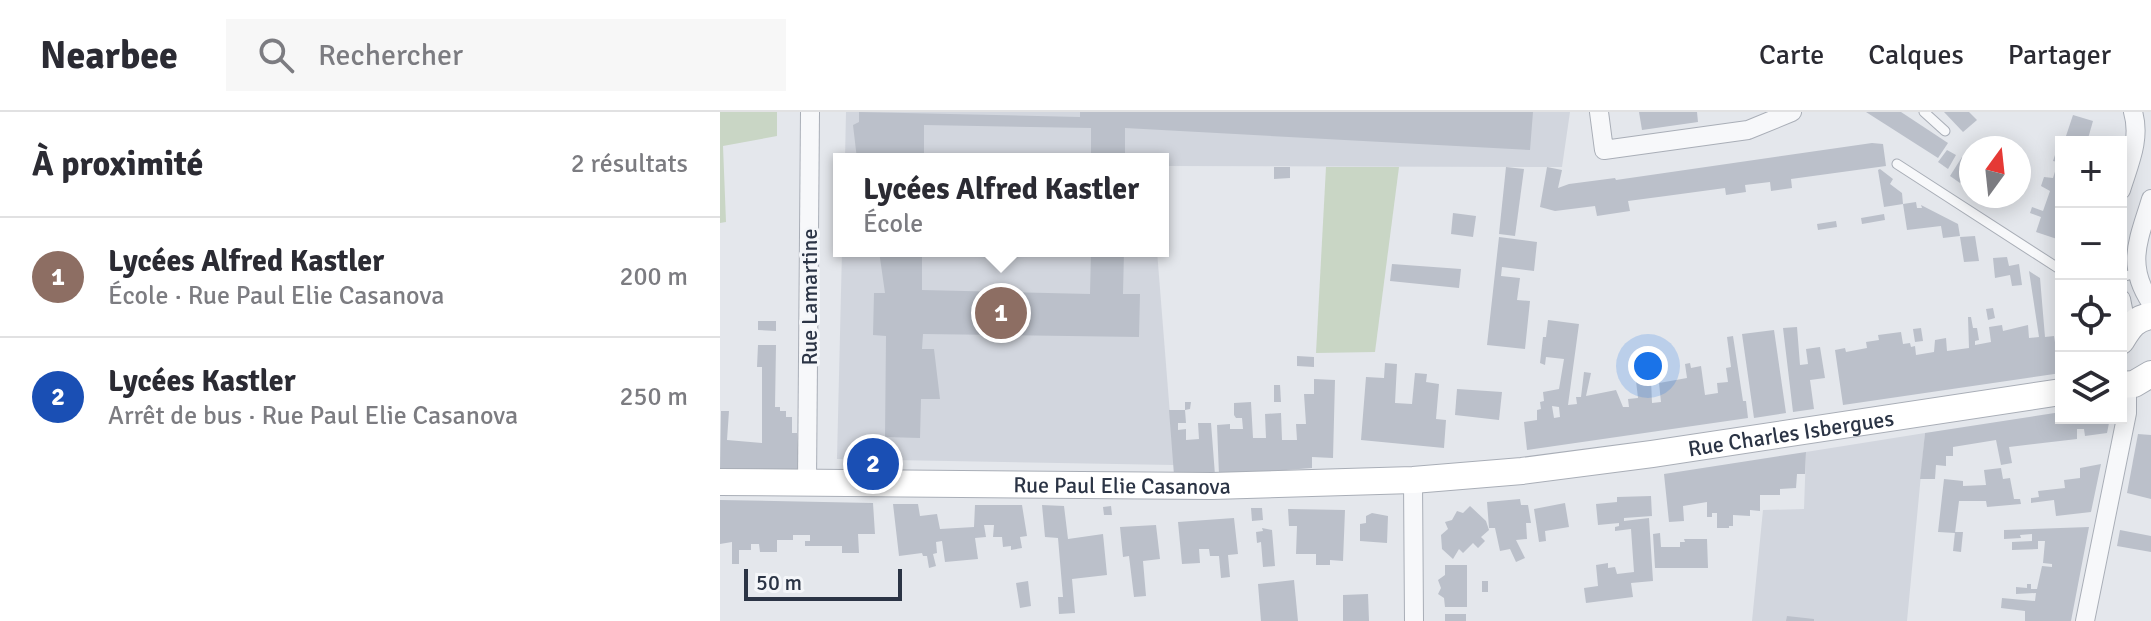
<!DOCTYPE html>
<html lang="fr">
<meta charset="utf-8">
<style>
:root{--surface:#fff;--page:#f7f7f7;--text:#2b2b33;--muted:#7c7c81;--line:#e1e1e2;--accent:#0f766e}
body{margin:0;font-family:Signika,sans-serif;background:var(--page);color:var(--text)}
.controls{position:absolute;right:24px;top:24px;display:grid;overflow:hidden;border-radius:0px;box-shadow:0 4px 20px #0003}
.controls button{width:72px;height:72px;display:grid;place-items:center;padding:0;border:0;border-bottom:2px solid var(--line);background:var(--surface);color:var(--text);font:40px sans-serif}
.compass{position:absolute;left:1239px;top:24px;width:72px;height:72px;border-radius:50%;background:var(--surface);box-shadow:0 4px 20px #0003;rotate:15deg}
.scale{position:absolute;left:24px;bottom:20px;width:158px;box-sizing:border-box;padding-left:8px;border:4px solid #2b3445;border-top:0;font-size:22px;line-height:28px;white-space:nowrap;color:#2b3445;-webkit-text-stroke:6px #f4f6f9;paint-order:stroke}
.you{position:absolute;left:928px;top:254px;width:28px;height:28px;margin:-20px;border:6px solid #fff;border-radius:50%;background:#1a73e8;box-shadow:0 0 0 12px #1a73e833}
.badge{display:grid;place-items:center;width:52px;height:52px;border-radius:50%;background:var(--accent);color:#fff;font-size:26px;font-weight:700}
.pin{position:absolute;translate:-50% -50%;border:4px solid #fff;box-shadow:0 2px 8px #0006}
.popup{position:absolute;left:113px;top:41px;width:336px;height:104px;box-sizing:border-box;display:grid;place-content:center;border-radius:0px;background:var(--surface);filter:drop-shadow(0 2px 6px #0005);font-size:26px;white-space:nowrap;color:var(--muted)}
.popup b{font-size:30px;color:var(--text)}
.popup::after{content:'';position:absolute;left:50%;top:100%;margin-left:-16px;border:16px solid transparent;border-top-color:var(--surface)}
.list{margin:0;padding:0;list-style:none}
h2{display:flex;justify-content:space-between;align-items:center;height:104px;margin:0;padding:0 32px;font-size:34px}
h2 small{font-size:26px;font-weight:400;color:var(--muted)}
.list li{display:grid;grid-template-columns:52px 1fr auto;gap:24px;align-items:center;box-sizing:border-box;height:120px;padding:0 32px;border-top:2px solid var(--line)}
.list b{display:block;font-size:30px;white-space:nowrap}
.list p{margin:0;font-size:26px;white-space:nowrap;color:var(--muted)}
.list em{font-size:26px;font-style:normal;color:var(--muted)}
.icon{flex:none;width:44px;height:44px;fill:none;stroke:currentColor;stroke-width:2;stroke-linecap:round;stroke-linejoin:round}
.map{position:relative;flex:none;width:1431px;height:509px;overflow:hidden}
header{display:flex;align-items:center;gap:48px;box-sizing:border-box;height:112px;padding:0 40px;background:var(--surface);border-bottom:2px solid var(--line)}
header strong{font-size:38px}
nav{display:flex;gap:44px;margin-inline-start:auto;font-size:28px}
.search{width:560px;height:72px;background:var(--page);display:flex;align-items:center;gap:20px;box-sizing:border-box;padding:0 28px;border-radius:0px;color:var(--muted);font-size:30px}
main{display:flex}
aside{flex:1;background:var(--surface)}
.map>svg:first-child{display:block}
</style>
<header>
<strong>Nearbee</strong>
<div class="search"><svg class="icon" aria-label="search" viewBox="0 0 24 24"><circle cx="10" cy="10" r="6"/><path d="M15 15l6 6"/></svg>Rechercher</div>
<nav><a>Carte</a><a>Calques</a><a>Partager</a></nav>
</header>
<main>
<aside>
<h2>À proximité<small>2 résultats</small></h2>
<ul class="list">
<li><span class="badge" style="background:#8d6e63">1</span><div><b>Lycées Alfred Kastler</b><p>École · Rue Paul Elie Casanova</p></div><em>200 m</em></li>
<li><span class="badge" style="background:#1a4fb4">2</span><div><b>Lycées Kastler</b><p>Arrêt de bus · Rue Paul Elie Casanova</p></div><em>250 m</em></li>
</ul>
</aside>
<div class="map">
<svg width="1431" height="509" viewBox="0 0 1431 509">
<rect width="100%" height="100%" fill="#e4e7ec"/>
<g fill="#d2d6de">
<polygon points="126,0 850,0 842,55 443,54 443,47 125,47"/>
<polygon points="122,139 437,139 454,353 117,347"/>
<polygon points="1205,321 1187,509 1032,509 1043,398 1084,397 1086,340"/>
</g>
<g fill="#c9d6c5">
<polygon points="0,0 57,0 57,24 3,34 6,110 0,111"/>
<polygon points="606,55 679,55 655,240 596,241"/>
</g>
<g fill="#bbc0ca" fill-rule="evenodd">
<polygon points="139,0 360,5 360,0 813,0 810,38 405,16 405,47 371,47 371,16 204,13 204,47 137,47 133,13 139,10"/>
<polygon points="919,0 977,0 978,10 922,18"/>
<polygon points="1146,0 1181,0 1228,31 1218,46"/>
<polygon points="1224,0 1249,0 1257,8 1243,20"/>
<polygon points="1353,3 1373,9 1367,30 1344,30"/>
<polygon points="1152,31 1163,32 1166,54 1071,67 1072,76 1051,79 1050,70 1025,73 1026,80 1006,83 1005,76 946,84 908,89 910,99 877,104 875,94 835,99 820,95 827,55 842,58 838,76 849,72 895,66 896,68"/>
<polygon points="1227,38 1236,43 1228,57 1218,50"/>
<polygon points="1335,43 1341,43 1341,114 1337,127 1316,120 1321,105 1310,101 1312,95 1323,99 1330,79 1321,74 1324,65 1333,66 1338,50 1333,49"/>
<polygon points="1242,45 1251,51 1251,54 1240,71 1230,64"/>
<polygon points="554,55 570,55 570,66 554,67"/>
<polygon points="786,55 804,57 795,124 779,122"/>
<polygon points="1160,57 1173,67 1170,72 1182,81 1183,92 1164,95 1158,58"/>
<polygon points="1196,90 1197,96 1202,96 1201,93 1238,112 1240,124 1223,126 1221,114 1187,118 1183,92"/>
<polygon points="733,101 756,104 753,125 731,122"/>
<polygon points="1164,102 1165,108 1142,112 1141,106"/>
<polygon points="1116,109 1117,115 1098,118 1097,112"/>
<polygon points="1255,124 1259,149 1244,150 1240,125"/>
<polygon points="779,125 817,130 814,159 782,155 781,164 800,166 797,188 810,189 805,237 767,233"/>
<polygon points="159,139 202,139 202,178 370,182 371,139 404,139 403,182 420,182 419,225 203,222 202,237 214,237 220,287 201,287 200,326 165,325 166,224 153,223 154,181 165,181"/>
<polygon points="1287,145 1289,154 1299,152 1302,173 1292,174 1290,163 1275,166 1273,146"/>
<polygon points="672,152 741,157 739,176 670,169"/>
<polygon points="1309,159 1320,166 1325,225 1334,224 1337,243 1341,242 1341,261 1123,293 1115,238 1125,236 1126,240 1147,236 1146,230 1159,228 1158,223 1181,220 1183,232 1190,231 1191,235 1195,234 1196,243 1214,240 1215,228 1226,226 1227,239 1249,236 1248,205 1251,205 1253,216 1257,216 1259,228 1255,229 1255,233 1271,230 1269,215 1282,213 1283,219 1308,213 1309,226 1319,225"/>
<polygon points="1273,196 1275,206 1268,208 1266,197"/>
<path d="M828,208l31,4 -11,81 9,-1 -1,-7h5l3,-25 7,1 -5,23 30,-6 7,17h6l-1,-8 10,-1 -2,-17 15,-2 1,24 9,-1 -2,-19 28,-5 -2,-14 5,-1 1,5 10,-2 4,29 13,-2 -1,-10 11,-1 -2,-14 5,-1 -4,-30 6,-1 10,65h3l2,17 -221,32 -3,-28 13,-2v-10l4,-1 -1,-7 4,-1 -1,-9 16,-3 5,-30 -18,-2 -1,8 -5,-2 3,-26h3zM832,294l7,1 1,10 -6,1z"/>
<polygon points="38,209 56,209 56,219 38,218"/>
<polygon points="1077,215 1080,253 1088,252 1086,237 1100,235 1105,266 1090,268 1094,297 1073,300 1063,216"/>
<polygon points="1201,216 1203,229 1195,230 1193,217"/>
<polygon points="1054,218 1066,301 1034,306 1022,222"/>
<polygon points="38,233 56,233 55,295 60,295 60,299 66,299 66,305 72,305 72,321 77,321 79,358 0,357 1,299 9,299 7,328 42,331 42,255 37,255"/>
<polygon points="577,244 594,245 594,255 577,254"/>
<polygon points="665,251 677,252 675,291 692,292 695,261 707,262 706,270 719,272 716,307 726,308 724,336 641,328 646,265 664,266"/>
<polygon points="594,267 615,268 613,346 592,345 592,356 499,363 497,313 510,312 510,317 523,317 522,306 516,306 514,303 514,291 531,290 533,326 546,326 545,302 561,301 562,328 577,328 576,312 586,312 584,282 594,282"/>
<polygon points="554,273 560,273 561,290 554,290"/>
<polygon points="737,277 782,280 779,308 735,303"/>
<polygon points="465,290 471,290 470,297 465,298 466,311 458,311 458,318 466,317 466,328 479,327 478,311 491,311 495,363 454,363 449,298 465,298"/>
<polygon points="1341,300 1341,306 1390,306 1387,321 1365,324 1364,317 1357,317 1357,327 1289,335 1292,351 1281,353 1276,328 1233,335 1233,344 1226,344 1226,354 1216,353 1215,367 1200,367 1205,321"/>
<polygon points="1418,322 1431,323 1431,387 1407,381"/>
<polygon points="1086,340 1085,362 1077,362 1076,376 1060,377 1060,383 1040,383 1040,399 1030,398 1030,404 1013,403 1013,414 1009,414 1009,416 997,416 997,401 992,401 992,405 987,405 987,390 963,394 964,409 949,410 944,362"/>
<polygon points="1381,352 1371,400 1336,404 1334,388 1311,391 1311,386 1319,385 1318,379 1345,376 1344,368 1360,366 1360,356"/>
<polygon points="1281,356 1283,367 1290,366 1294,387 1300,387 1301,392 1267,395 1266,389 1239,389 1235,421 1218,420 1224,367 1243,369 1243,374 1266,373 1264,358"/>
<polygon points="931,384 932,404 904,406 904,409 929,406 933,469 911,471 913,485 866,491 864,476 878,474 876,453 888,451 888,456 895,455 897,462 914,460 911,417 895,419 895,415 899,414 899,411 878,413 876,392 897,390 897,385"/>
<polygon points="800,387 801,393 808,393 811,411 806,411 807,427 796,428 805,446 796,450 790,437 780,439 775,416 769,416 767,390"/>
<polygon points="0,388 153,391 155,422 138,422 139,441 122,441 122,434 85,434 85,429 90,429 90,423 73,423 73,428 57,428 57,440 40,440 39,432 31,432 31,438 19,438 19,452 12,452 12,430 0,432"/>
<polygon points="845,391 849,415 825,419 826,429 819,430 814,397"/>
<polygon points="173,392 198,392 200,404 217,402 220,417 254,415 255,393 302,393 307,424 300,425 302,436 291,438 291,434 283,435 282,425 273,425 274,413 264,413 266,425 255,426 258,447 225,450 222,429 216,430 217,441 213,442 216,454 209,456 207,444 203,444 202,441 179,444"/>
<polygon points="322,393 344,394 348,427 383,422 387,463 352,467 355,501 339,502 338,485 343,485 338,426 325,425"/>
<polygon points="391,394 392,403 384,403 383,395"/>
<polygon points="750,394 766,409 769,418 761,425 765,429 758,436 753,431 743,441 739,437 733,447 722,437 721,423 728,417 725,410 732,408 737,399 743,401"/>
<polygon points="531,396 542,396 543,408 532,409"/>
<polygon points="568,397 625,398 623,449 610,448 610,453 596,453 596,442 576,442 577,414 569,414"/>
<polygon points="652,401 668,404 667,431 640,429 640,412 646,411 646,404"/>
<polygon points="514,406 518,442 508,443 510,465 501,466 499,444 490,444 489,437 479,437 480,451 462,452 458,410"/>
<polygon points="436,413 440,447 423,449 426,484 414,485 409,444 403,445 400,415"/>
<polygon points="1369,415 1351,509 1305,509 1305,499 1281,496 1282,486 1315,489 1316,481 1296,482 1296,475 1307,476 1307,472 1311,472 1311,477 1317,477 1322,454 1332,455 1332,452 1323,451 1325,429 1318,429 1318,437 1292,438 1292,430 1312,429 1312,422 1300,423 1301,426 1284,427 1284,418"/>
<polygon points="542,416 552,418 555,454 543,455 541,430 537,431 536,420 543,419"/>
<polygon points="1400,418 1431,424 1431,440 1397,434"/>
<polygon points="1235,420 1243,420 1241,440 1233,439"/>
<polygon points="940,421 941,435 960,435 960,430 965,430 964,427 987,427 988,456 935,456 933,422"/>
<polygon points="725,453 747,453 747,495 725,495 724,486 718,482 721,476 718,468 725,463"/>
<polygon points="574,468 578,509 541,509 538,472"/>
<polygon points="308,469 311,494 300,496 296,471"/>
<rect x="762" y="469" width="6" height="11"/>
<polygon points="648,482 649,509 623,509 623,483"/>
<rect x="725" y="502" width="21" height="7"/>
<polygon points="1067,504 1094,507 1094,509 1066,509"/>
</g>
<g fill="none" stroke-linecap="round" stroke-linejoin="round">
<g stroke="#a9aeb7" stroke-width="11">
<g id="lane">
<polyline points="1204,0 1225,19"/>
<polyline points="1177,52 1341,158"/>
<polyline points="1401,165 1417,161"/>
</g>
</g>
<g stroke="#a9aeb7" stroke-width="20">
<g id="street">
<polyline points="879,0 884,38 1028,18 1072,0"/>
<path d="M1401,78c8,-26 20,-51 12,-78"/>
<path d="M1431,87c-12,40 -26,65 0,104"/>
<polyline points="1401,187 1404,202 1402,227"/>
<polyline points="693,368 694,509"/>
<polyline points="87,371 90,0"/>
<polyline points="1365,509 1407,301 1407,274"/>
</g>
</g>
<g stroke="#a9aeb7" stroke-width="28">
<g id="secondary">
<path d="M1401,229c8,-13 14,-23 30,-25"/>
<polyline points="1401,273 1414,272 1431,262"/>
<path id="s1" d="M0,370l492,4 201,-6 109,-9 130,-17 409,-62"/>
</g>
</g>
<use href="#lane" stroke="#f7f8fa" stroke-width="9"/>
<use href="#street" stroke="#f7f8fa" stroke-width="18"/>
<use href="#secondary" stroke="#fff" stroke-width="26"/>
</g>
<g text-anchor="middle" stroke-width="6" stroke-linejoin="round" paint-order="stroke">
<g font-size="22" fill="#2b3445" stroke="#f4f6f9">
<text transform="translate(89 185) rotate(-90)" y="8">Rue Lamartine</text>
<text dy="8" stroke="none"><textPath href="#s1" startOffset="1074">Rue Charles Isbergues</textPath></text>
<text dy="8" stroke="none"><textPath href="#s1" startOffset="402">Rue Paul Elie Casanova</textPath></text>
</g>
</g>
</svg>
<div class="controls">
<button>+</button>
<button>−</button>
<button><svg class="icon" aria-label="locate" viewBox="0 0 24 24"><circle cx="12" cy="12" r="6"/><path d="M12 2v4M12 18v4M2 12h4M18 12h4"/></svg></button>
<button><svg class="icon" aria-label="layers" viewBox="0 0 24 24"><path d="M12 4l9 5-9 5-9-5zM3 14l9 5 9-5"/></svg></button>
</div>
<svg class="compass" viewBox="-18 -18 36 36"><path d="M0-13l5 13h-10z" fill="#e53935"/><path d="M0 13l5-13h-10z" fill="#7c7c81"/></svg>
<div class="scale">50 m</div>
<div class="you"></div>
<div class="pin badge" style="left:281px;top:201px;background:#8d6e63">1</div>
<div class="popup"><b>Lycées Alfred Kastler</b>École</div>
<div class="pin badge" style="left:153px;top:352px;background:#1a4fb4">2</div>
</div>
</main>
